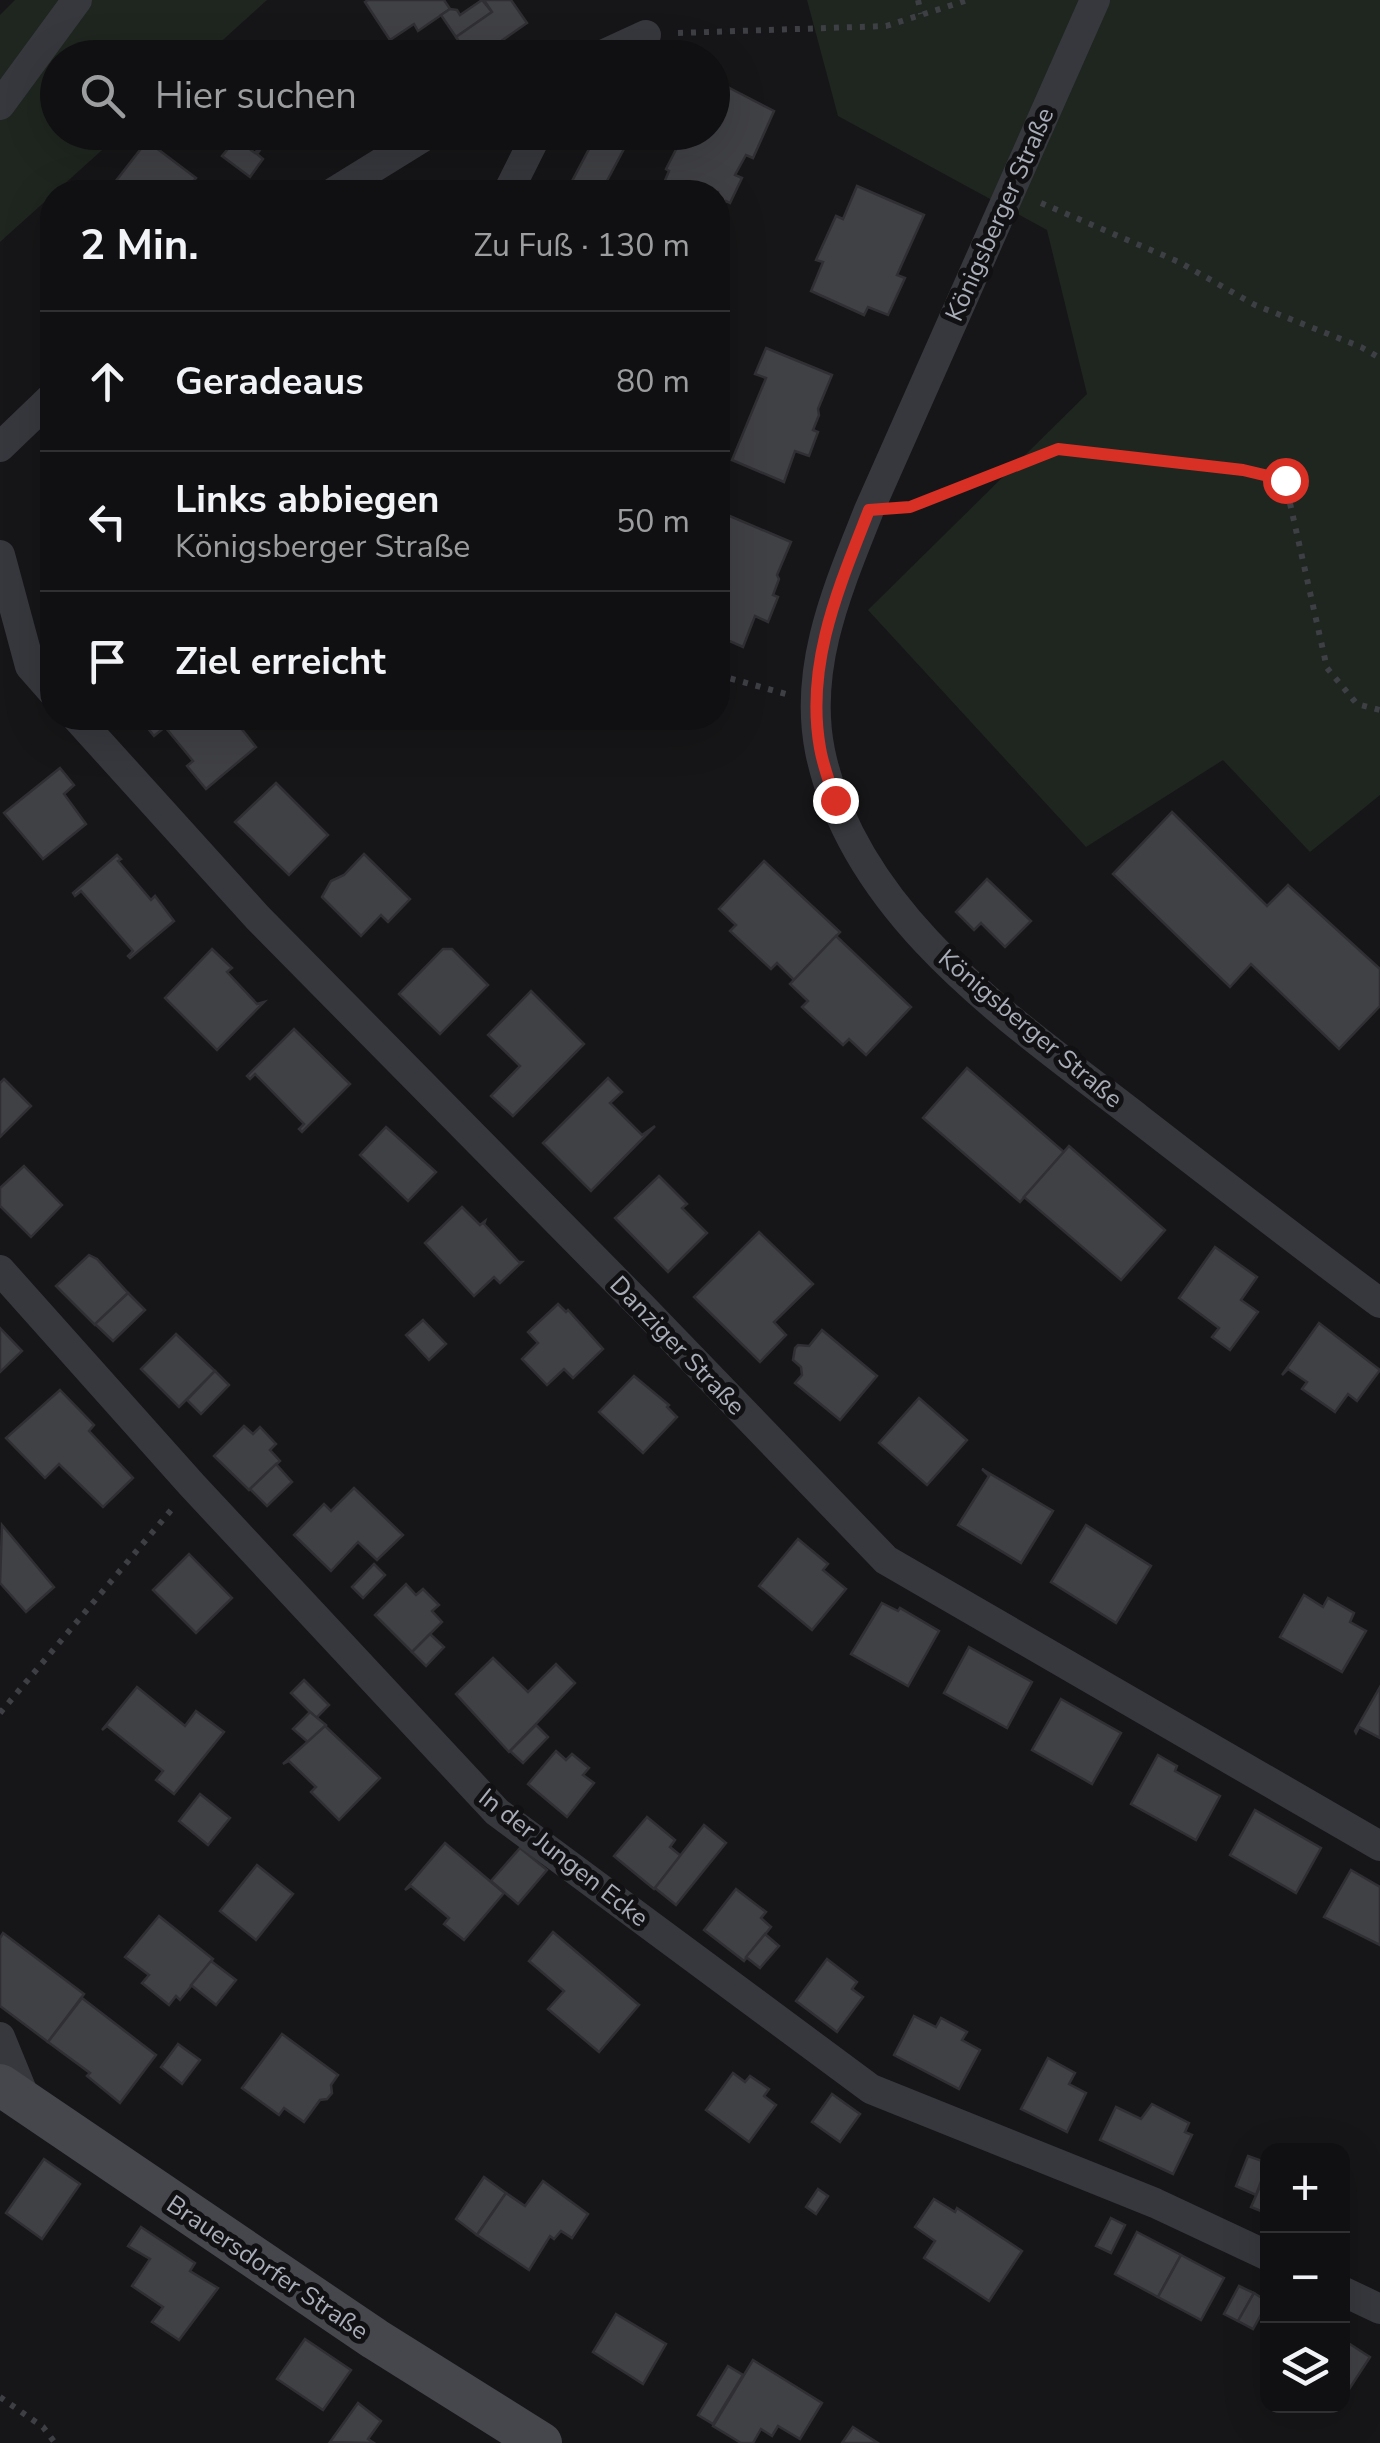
<!DOCTYPE html>
<html lang="de">
<meta charset="utf-8">
<style>
:root{--surface:#101012;--page:#1e1e20;--text:#f1f3f6;--muted:#9c9d9f;--line:#303032}
body{margin:0;font-family:"Nunito Sans",sans-serif;background:var(--page);color:var(--text)}
.controls{position:absolute;right:30px;bottom:30px;display:grid;overflow:hidden;border-radius:20px;box-shadow:0 10px 40px #0002}
.controls button{width:90px;height:90px;display:grid;place-items:center;padding:0;border:0;border-bottom:2px solid var(--line);background:var(--surface);color:var(--text);font:50px sans-serif}
.stop{position:absolute;width:30px;height:30px;margin:-22px;border:8px solid #d93025;border-radius:50%;background:#fff}
.stop.end{background:#d93025;border-color:#fff;box-shadow:0 2px 10px #0008}
.list{margin:0;padding:0;list-style:none}
h2{display:flex;justify-content:space-between;align-items:center;height:130px;margin:0;padding:0 40px;font-size:42px}
h2 small{font-size:32px;font-weight:400;color:var(--muted)}
.list li{display:grid;grid-template-columns:65px 1fr auto;gap:30px;align-items:center;box-sizing:border-box;height:140px;padding:0 40px;border-top:2px solid var(--line)}
.list b{display:block;font-size:38px;white-space:nowrap}
.list p{margin:0;font-size:32px;white-space:nowrap;color:var(--muted)}
.list em{font-size:32px;font-style:normal;color:var(--muted)}
.icon{flex:none;width:55px;height:55px;fill:none;stroke:currentColor;stroke-width:2;stroke-linecap:round;stroke-linejoin:round}
.map{position:relative;flex:none;width:1380px;height:2443px;overflow:hidden}
.search{position:absolute;background:var(--surface);box-shadow:0 10px 40px #0002;left:40px;top:40px;width:690px;height:110px;display:flex;align-items:center;gap:25px;box-sizing:border-box;padding:0 35px;border-radius:55px;color:var(--muted);font-size:38px}
.panel{position:absolute;background:var(--surface);box-shadow:0 10px 40px #0002;left:40px;top:180px;width:690px;height:550px;border-radius:40px}
.map>svg:first-child{display:block}
</style>
<div class="map">
<svg width="1380" height="2443" viewBox="0 0 1380 2443">
<rect width="100%" height="100%" fill="#161618"/>
<g fill="#1e261f">
<polygon points="15,0 267,0 204,57 58,58 58,132 121,133 0,242 0,15"/>
<polygon points="807,0 1380,0 1380,795 1310,852 1223,760 1086,847 868,610 1087,394 1047,230 838,116"/>
</g>
<g fill="#404145" stroke="#303034" stroke-width="2.5">
<polygon points="368,0 444,0 450,9 418,31 414,24 390,40 365,2"/>
<polygon points="482,0 492,12 456,37 441,15 450,9 457,10 460,15"/>
<polygon points="484,0 511,0 527,23 477,58 470,58 456,37 492,12"/>
<polygon points="718,82 774,111 753,158 746,155 735,175 742,178 730,203 726,201 718,217 718,192 660,192 669,171 666,169 685,132 691,137 694,132 712,132 712,88"/>
<polygon points="271,132 273,132 257,154 263,159 250,177 222,156 236,139 255,153"/>
<polygon points="598,132 633,132 601,192 585,192 570,185"/>
<polygon points="147,141 196,178 185,192 122,192 124,189 115,182"/>
<polygon points="857,186 924,215 897,275 905,278 888,315 868,307 864,315 811,291 823,262 816,260 836,216 843,219"/>
<polygon points="766,348 832,375 818,409 819,415 813,430 818,432 809,456 795,451 784,482 732,460 766,378 755,374"/>
<polygon points="725,514 791,542 777,575 779,579 773,595 778,597 768,622 755,616 743,647 718,636 718,563 725,544 718,541 718,533"/>
<polygon points="146,718 238,718 240,720 237,723 256,747 206,789 187,766 193,761 165,727 154,736 142,721"/>
<polygon points="60,768 74,785 64,794 86,824 43,859 4,813"/>
<polygon points="276,783 328,835 289,875 235,822"/>
<polygon points="1172,812 1267,906 1288,885 1380,969 1380,1006 1339,1049 1251,964 1230,987 1113,874"/>
<polygon points="364,854 410,899 388,922 381,915 361,936 322,897 331,881 344,875"/>
<polygon points="117,855 121,859 118,861 151,900 155,896 174,921 130,958 128,956 133,951 81,891 75,896 73,893"/>
<polygon points="764,861 840,932 794,980 777,963 771,969 730,931 736,925 719,909"/>
<polygon points="987,879 1031,921 1005,947 981,923 974,930 956,912"/>
<polygon points="836,936 911,1007 866,1055 849,1039 843,1045 802,1007 808,1001 790,984"/>
<polygon points="212,949 232,968 227,972 257,1004 264,1002 217,1050 165,998"/>
<polygon points="443,949 452,949 488,985 440,1034 399,994"/>
<polygon points="531,991 584,1044 513,1116 491,1096 520,1066 488,1035"/>
<polygon points="294,1029 350,1084 302,1132 299,1129 304,1124 255,1074 250,1079 247,1076"/>
<polygon points="967,1068 1064,1152 1020,1202 923,1118"/>
<polygon points="608,1078 622,1092 610,1103 642,1135 655,1126 591,1191 543,1143"/>
<polygon points="4,1079 31,1106 0,1137 0,1083"/>
<polygon points="386,1127 436,1172 408,1201 360,1155"/>
<polygon points="1069,1146 1165,1230 1121,1280 1024,1197"/>
<polygon points="24,1166 62,1205 31,1237 0,1206 0,1188"/>
<polygon points="659,1176 687,1204 682,1208 707,1233 668,1272 615,1218"/>
<polygon points="462,1207 480,1225 485,1221 484,1224 519,1262 522,1262 500,1283 494,1277 474,1296 425,1243"/>
<polygon points="759,1232 813,1284 774,1322 786,1335 760,1362 694,1297"/>
<polygon points="1215,1247 1257,1277 1241,1300 1258,1312 1230,1350 1212,1337 1219,1328 1179,1298"/>
<polygon points="89,1255 97,1259 128,1293 95,1325 56,1286"/>
<polygon points="128,1293 145,1310 113,1341 95,1324"/>
<polygon points="558,1304 566,1312 568,1310 603,1349 573,1378 564,1369 547,1385 522,1359 538,1343 528,1332"/>
<polygon points="423,1320 446,1344 429,1360 406,1335"/>
<polygon points="1319,1323 1380,1370 1357,1401 1348,1394 1335,1412 1302,1389 1307,1382 1288,1369 1282,1375"/>
<polygon points="0,1328 22,1351 0,1372"/>
<polygon points="822,1330 877,1376 840,1420 795,1383 802,1375 801,1367 793,1360 795,1348 798,1345 809,1346"/>
<polygon points="176,1334 215,1371 179,1407 141,1369"/>
<polygon points="215,1371 229,1385 201,1414 187,1400"/>
<polygon points="634,1376 669,1405 667,1407 677,1417 643,1453 599,1412"/>
<polygon points="60,1390 94,1425 89,1431 133,1478 103,1507 59,1464 45,1478 6,1438"/>
<polygon points="919,1398 967,1440 927,1485 879,1443"/>
<polygon points="244,1426 253,1434 260,1427 276,1444 270,1450 280,1461 249,1490 214,1456"/>
<polygon points="276,1464 292,1482 267,1506 250,1489"/>
<polygon points="982,1469 1053,1511 1021,1563 958,1525 989,1476"/>
<polygon points="354,1488 403,1535 377,1560 358,1542 331,1571 294,1535 324,1504 331,1511"/>
<polygon points="2,1525 54,1587 26,1612 0,1583"/>
<polygon points="1086,1525 1151,1566 1116,1623 1051,1582"/>
<polygon points="798,1539 828,1564 823,1570 846,1589 812,1630 759,1586"/>
<polygon points="189,1554 232,1598 196,1633 153,1590"/>
<polygon points="374,1564 385,1575 363,1598 352,1587"/>
<polygon points="406,1584 416,1595 423,1589 439,1605 432,1611 442,1622 412,1652 375,1615"/>
<polygon points="1304,1595 1323,1607 1328,1598 1354,1613 1350,1622 1366,1631 1342,1672 1280,1637"/>
<polygon points="882,1603 898,1611 900,1608 939,1631 908,1686 851,1654"/>
<polygon points="430,1634 444,1647 426,1666 412,1652"/>
<polygon points="969,1647 1032,1682 1007,1728 944,1693"/>
<polygon points="493,1658 528,1692 556,1664 575,1683 509,1752 456,1694"/>
<polygon points="304,1680 329,1705 317,1717 318,1720 291,1693"/>
<polygon points="137,1687 185,1726 196,1711 224,1732 174,1794 156,1780 163,1771 107,1726 102,1730"/>
<polygon points="1380,1687 1380,1738 1359,1727 1356,1733 1355,1731"/>
<polygon points="1061,1699 1121,1733 1092,1784 1032,1750"/>
<polygon points="310,1712 326,1725 309,1743 293,1729"/>
<polygon points="536,1725 548,1737 523,1763 510,1751"/>
<polygon points="325,1726 380,1778 339,1820 311,1792 316,1787 289,1761 283,1764"/>
<polygon points="556,1751 566,1760 572,1754 589,1768 583,1775 594,1783 567,1817 528,1784"/>
<polygon points="1158,1755 1177,1766 1175,1771 1220,1796 1196,1840 1131,1804"/>
<polygon points="200,1794 230,1818 208,1845 179,1821"/>
<polygon points="1255,1810 1321,1848 1296,1893 1230,1855"/>
<polygon points="647,1817 675,1840 670,1847 681,1856 654,1889 614,1856"/>
<polygon points="704,1825 726,1843 676,1905 655,1888"/>
<polygon points="445,1843 504,1893 464,1940 444,1924 449,1918 411,1886 405,1890"/>
<polygon points="520,1848 547,1870 518,1904 491,1881"/>
<polygon points="257,1865 293,1894 256,1940 220,1911"/>
<polygon points="1351,1870 1380,1887 1380,1945 1324,1917"/>
<polygon points="736,1889 766,1912 761,1918 771,1927 744,1961 704,1930"/>
<polygon points="159,1916 213,1959 180,2000 176,1996 169,2005 142,1983 149,1975 125,1957"/>
<polygon points="553,1932 639,2005 599,2052 548,2009 564,1991 529,1961"/>
<polygon points="3,1933 84,1994 48,2042 0,2006 0,1938"/>
<polygon points="765,1934 779,1946 760,1968 746,1957"/>
<polygon points="827,1959 857,1982 852,1989 863,1997 837,2032 796,2001"/>
<polygon points="211,1961 236,1980 216,2005 191,1985"/>
<polygon points="82,1998 156,2055 120,2103 87,2076 90,2073 48,2042"/>
<polygon points="914,2016 936,2027 941,2018 967,2032 962,2040 980,2050 959,2089 894,2055"/>
<polygon points="282,2034 338,2075 331,2085 332,2093 327,2099 320,2100 304,2122 284,2108 279,2115 242,2088"/>
<polygon points="178,2044 200,2060 182,2084 161,2067"/>
<polygon points="1048,2058 1075,2073 1069,2084 1086,2093 1067,2132 1021,2109"/>
<polygon points="733,2073 745,2082 750,2076 769,2089 764,2096 776,2105 749,2142 706,2110"/>
<polygon points="832,2094 860,2114 840,2142 812,2122"/>
<polygon points="1152,2104 1189,2123 1185,2132 1192,2135 1173,2174 1100,2140 1116,2107 1141,2119"/>
<polygon points="1248,2156 1268,2163 1256,2195 1236,2186"/>
<polygon points="44,2159 80,2184 42,2239 6,2213"/>
<polygon points="1268,2168 1268,2214 1251,2207"/>
<polygon points="484,2177 506,2193 477,2235 456,2219"/>
<polygon points="543,2181 588,2214 572,2238 561,2231 554,2239 550,2236 529,2270 477,2235 506,2193 525,2206"/>
<polygon points="818,2189 828,2196 816,2214 806,2207"/>
<polygon points="934,2199 955,2212 957,2208 1022,2251 989,2301 924,2258 935,2241 915,2227"/>
<polygon points="1111,2218 1125,2225 1111,2253 1096,2246"/>
<polygon points="141,2227 195,2263 190,2271 218,2288 179,2340 152,2322 163,2307 132,2286 150,2259 128,2246"/>
<polygon points="1137,2232 1181,2255 1158,2297 1115,2274"/>
<polygon points="1181,2255 1224,2278 1201,2320 1158,2297"/>
<polygon points="1239,2286 1254,2293 1238,2321 1224,2314"/>
<polygon points="1254,2293 1268,2302 1253,2329 1238,2321"/>
<polygon points="616,2314 666,2344 643,2384 593,2352"/>
<polygon points="305,2339 351,2370 323,2410 277,2379"/>
<polygon points="1342,2339 1370,2357 1344,2397 1342,2396"/>
<polygon points="753,2360 822,2403 800,2439 778,2426 772,2436 761,2429 753,2443 741,2443 713,2426"/>
<polygon points="728,2366 743,2375 713,2424 698,2415"/>
<polygon points="358,2403 381,2421 368,2439 374,2443 330,2442"/>
<polygon points="853,2427 878,2443 842,2443"/>
</g>
<g fill="none" stroke-linecap="round" stroke-linejoin="round">
<g stroke="#3d3f44" stroke-width="6" stroke-dasharray="5 8" stroke-linecap="butt">
<polyline points="918,0 921,14"/>
<polyline points="678,33 886,26 968,0"/>
<polyline points="1041,203 1179,262 1255,305 1361,347 1380,358"/>
<polyline points="905,507 1058,449 1243,470 1285,481 1327,668 1357,704 1380,710"/>
<polyline points="718,675 786,694"/>
<polyline points="0,1713 172,1509"/>
<polyline points="0,2397 43,2427 55,2443"/>
</g>
<g stroke="#37383d" stroke-width="30">
<path d="M1095,0l-226,510c-30,76 -66,156 -49,241 34,166 194,271 319,368 80,62 160,124 241,184"/>
<polyline points="596,58 646,35"/>
<polyline points="0,105 77,0"/>
<polyline points="334,192 431,132"/>
<polyline points="508,192 538,132"/>
<polyline points="0,447 52,397"/>
<polyline points="0,555 30,666 52,691"/>
<polyline points="77,718 258,918 643,1308 886,1560 1380,1846"/>
<polyline points="0,1270 192,1485 497,1812 871,2089 1155,2203 1268,2256"/>
<polyline points="0,2037 27,2103"/>
<polyline points="1342,2291 1380,2309"/>
</g>
<polyline stroke="#45474d" stroke-width="42" points="0,2085 375,2339 541,2443"/>
</g>
<g fill="none" stroke-linecap="round" stroke-linejoin="round">
<path stroke="#d93025" stroke-width="12" d="M835,800c-5,-17 -12,-34 -15,-52 -15,-84 19,-161 49,-238l41,-3 148,-58 185,21 42,10"/>
</g>
<g text-anchor="middle" stroke-width="10" stroke-linejoin="round" paint-order="stroke">
<g font-size="25" fill="#a8adb8" stroke="#111113">
<text transform="translate(999 214) rotate(-66)" y="9">Königsberger Straße</text>
<text transform="translate(1031 1028) rotate(40)" y="9">Königsberger Straße</text>
<text transform="translate(678 1345) rotate(46)" y="9">Danziger Straße</text>
<text transform="translate(564 1857) rotate(38)" y="9">In der Jungen Ecke</text>
<text transform="translate(268 2267) rotate(34)" y="9">Brauersdorfer Straße</text>
</g>
</g>
</svg>
<div class="controls">
<button>+</button>
<button>−</button>
<button><svg class="icon" aria-label="layers" viewBox="0 0 24 24"><path d="M12 4l9 5-9 5-9-5zM3 14l9 5 9-5"/></svg></button>
</div>
<div class="stop" style="left:1285px;top:480px"></div>
<div class="stop end" style="left:835px;top:800px"></div>
<div class="search"><svg class="icon" aria-label="search" viewBox="0 0 24 24"><circle cx="10" cy="10" r="6"/><path d="M15 15l6 6"/></svg>Hier suchen</div>
<section class="panel">
<h2>2 Min.<small>Zu Fuß · 130 m</small></h2>
<ul class="list">
<li><svg class="icon" aria-label="ahead" viewBox="0 0 24 24"><path d="M12 20V5M6 11l6-6 6 6"/></svg><div><b>Geradeaus</b></div><em>80 m</em></li>
<li><svg class="icon" aria-label="left" viewBox="0 0 24 24"><path d="M17 20v-9H6M10 6l-5 5 5 5"/></svg><div><b>Links abbiegen</b><p>Königsberger Straße</p></div><em>50 m</em></li>
<li><svg class="icon" aria-label="arrive" viewBox="0 0 24 24"><path d="M6 21V4h12l-3 4 3 4H6"/></svg><div><b>Ziel erreicht</b></div></li>
</ul>
</section>
</div>
